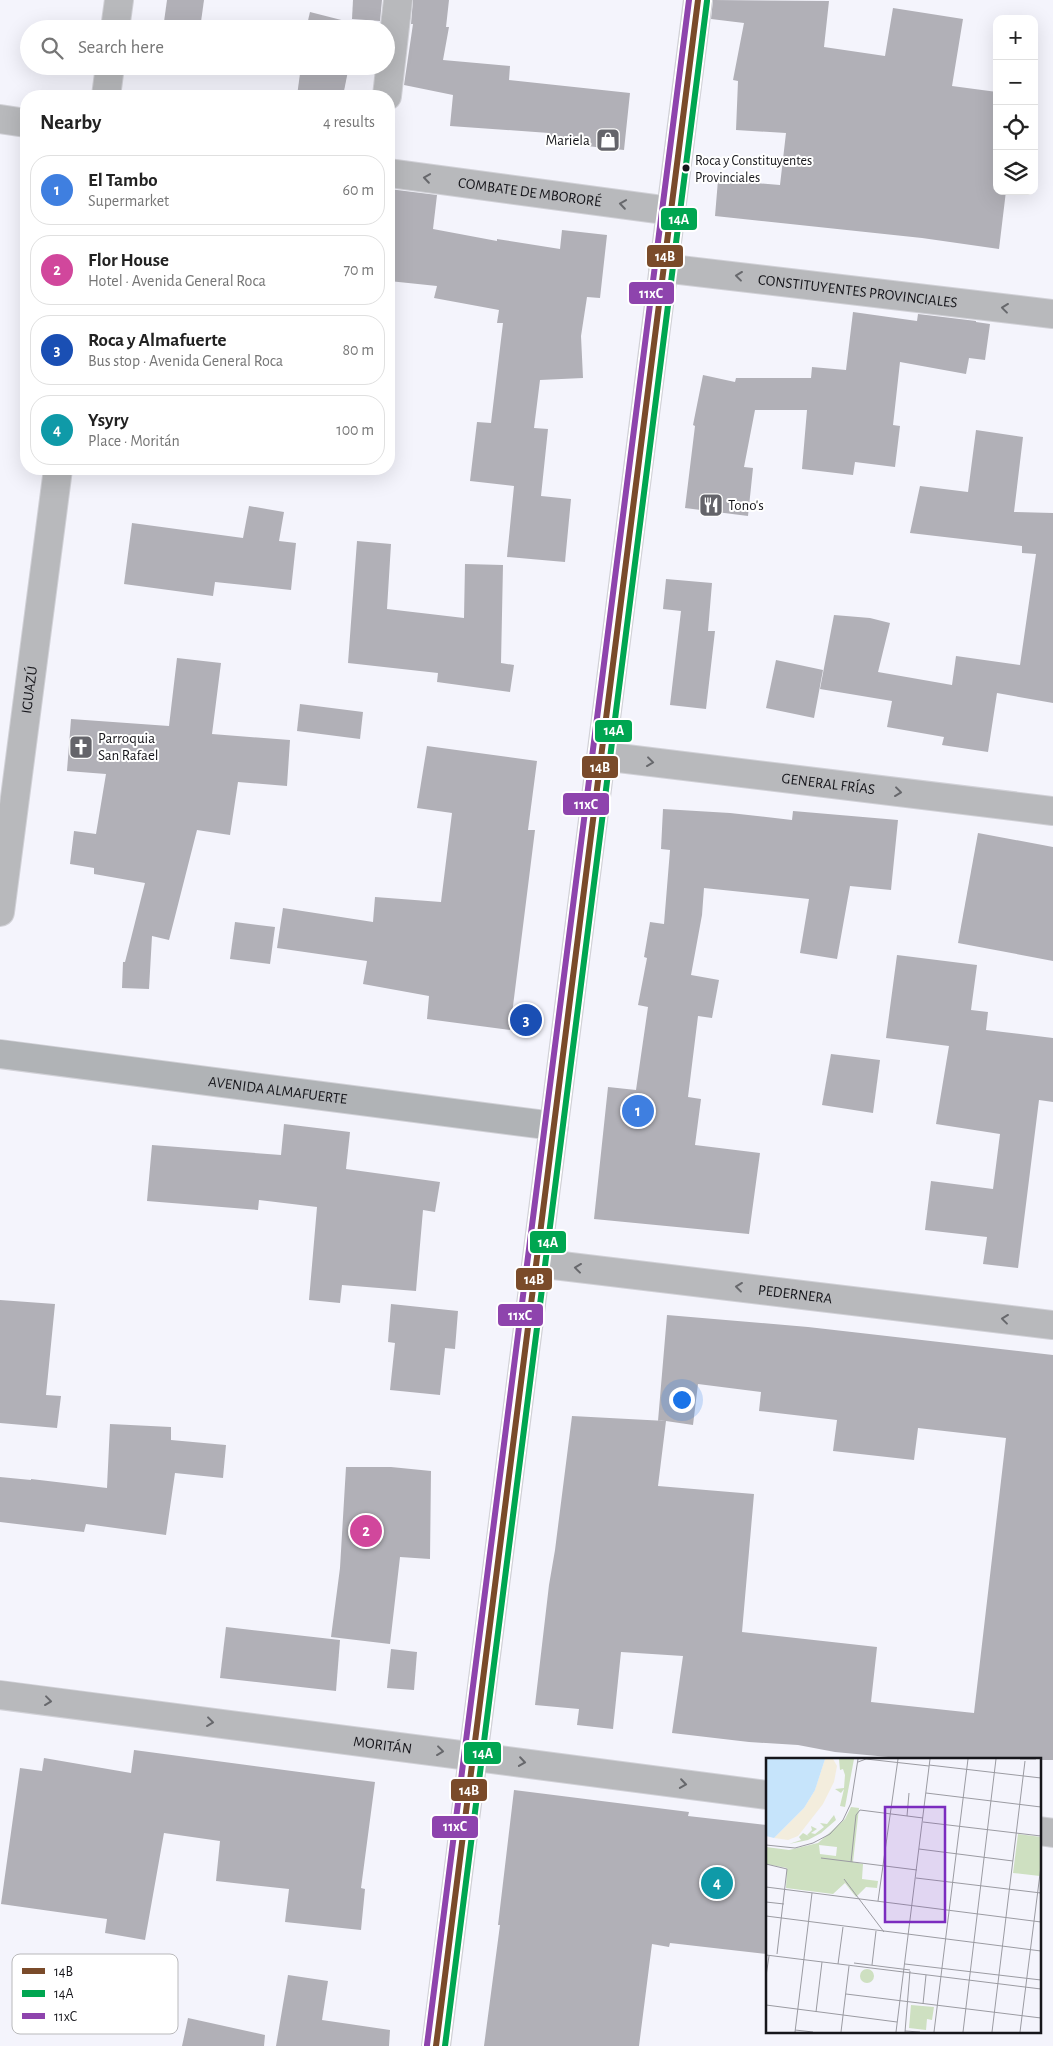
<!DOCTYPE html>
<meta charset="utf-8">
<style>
:root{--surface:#fff;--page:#f2f2f2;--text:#222;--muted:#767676;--line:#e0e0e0;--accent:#b45309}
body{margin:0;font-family:"Alegreya Sans",sans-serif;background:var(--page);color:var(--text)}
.controls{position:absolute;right:15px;top:15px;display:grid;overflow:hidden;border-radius:10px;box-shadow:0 5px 20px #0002}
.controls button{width:45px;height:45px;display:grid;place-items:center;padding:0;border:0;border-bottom:1px solid var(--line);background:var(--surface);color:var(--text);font:25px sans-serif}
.you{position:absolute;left:681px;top:1399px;width:18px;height:18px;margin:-12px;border:4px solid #fff;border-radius:50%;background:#1a73e8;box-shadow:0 0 0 8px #1a73e833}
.badge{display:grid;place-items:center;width:32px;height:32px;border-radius:50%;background:var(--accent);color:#fff;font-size:16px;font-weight:700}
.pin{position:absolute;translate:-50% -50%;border:2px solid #fff;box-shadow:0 1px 5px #0006}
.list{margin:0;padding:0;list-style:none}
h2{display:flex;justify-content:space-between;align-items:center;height:65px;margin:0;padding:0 20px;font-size:21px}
h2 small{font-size:16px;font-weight:400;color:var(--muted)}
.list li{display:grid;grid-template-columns:32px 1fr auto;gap:15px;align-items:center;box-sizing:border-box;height:70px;margin:0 10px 10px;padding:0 10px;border:1px solid var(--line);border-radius:20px}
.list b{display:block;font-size:19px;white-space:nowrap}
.list p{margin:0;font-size:16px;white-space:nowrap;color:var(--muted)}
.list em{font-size:16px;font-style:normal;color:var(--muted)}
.icon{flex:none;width:28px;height:28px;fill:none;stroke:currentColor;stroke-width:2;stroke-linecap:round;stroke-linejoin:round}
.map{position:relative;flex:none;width:1053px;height:2046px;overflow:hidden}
.search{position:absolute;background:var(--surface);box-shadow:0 5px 20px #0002;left:20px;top:20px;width:375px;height:55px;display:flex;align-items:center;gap:12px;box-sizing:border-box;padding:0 18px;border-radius:28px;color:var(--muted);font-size:19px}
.panel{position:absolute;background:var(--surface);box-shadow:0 5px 20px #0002;left:20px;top:90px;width:375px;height:385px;border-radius:20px}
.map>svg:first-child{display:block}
</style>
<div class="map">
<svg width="1053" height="2046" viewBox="0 0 1053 2046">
<rect width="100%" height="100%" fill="#f4f4fc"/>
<g fill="#b1b0b7" fill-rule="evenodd">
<polygon points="167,0 204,0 200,29 163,29"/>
<polygon points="353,0 382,0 380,21 352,19"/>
<polygon points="413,0 449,0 446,27 449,27 443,60 510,66 509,80 630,93 624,150 549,142 549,133 450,126 453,95 404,85 413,24 411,24"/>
<polygon points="713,0 829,1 824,47 885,56 893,8 963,19 952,86 997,92 997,191 1006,191 999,249 922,238 715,216 718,180 780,185 786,133 736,130 738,81 733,80 744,23 711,19"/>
<polygon points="310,12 357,24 356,29 306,29"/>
<polygon points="301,66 349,66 343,96 297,96"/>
<polygon points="389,189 437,195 433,229 497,241 497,239 560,249 562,230 607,235 600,298 587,297 581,336 583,378 540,380 534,428 548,429 541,496 571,499 565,562 507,557 514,486 470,481 477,422 491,423 503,323 497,323 499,310 434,298 437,286 389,281"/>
<polygon points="853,312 917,321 918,314 976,321 976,322 990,324 985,360 969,358 966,374 900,362 893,425 900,426 895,467 855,462 853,475 802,469 807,410 755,410 744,467 753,468 748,516 685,508 695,426 693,425 703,375 735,382 736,378 811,378 812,367 846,370"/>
<polygon points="976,430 1023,437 1014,512 1053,513 1053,703 997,693 988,752 942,745 944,737 887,727 892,701 820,689 834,615 870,618 890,623 878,672 952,685 956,656 1020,665 1036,554 1022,553 1022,546 910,533 920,486 968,492"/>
<polygon points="249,506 284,512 279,541 296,543 291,590 215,582 213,596 124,584 132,523 243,538"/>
<polygon points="357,541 391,544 387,609 464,618 465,564 503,565 501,663 514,665 510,692 437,682 438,673 348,663"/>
<polygon points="666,579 712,583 708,631 715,631 706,709 670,705 681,611 663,609"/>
<polygon points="177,658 221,663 212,734 290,740 287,786 238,782 230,835 197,830 169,940 152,936 149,989 122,988 123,962 125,962 145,883 94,874 94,868 70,864 74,831 96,834 106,774 67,771 71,719 169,726"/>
<polygon points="776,660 823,670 814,718 766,708"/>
<polygon points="300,704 363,712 360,739 297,731"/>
<polygon points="427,746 537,761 528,830 535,830 510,1030 427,1019 429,996 363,984 367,961 277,948 283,908 373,922 375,897 441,902 452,813 417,808"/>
<polygon points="663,809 730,813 792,820 793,811 898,820 891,890 850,886 837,959 800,953 809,899 704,888 702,915 691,975 719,980 712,1018 698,1016 688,1097 701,1099 695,1145 760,1153 749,1234 594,1219 608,1087 636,1090 648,1007 638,1005 647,958 644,957 650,922 664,924 670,850 661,849"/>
<polygon points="978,833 1053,847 1053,961 958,943"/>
<polygon points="235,922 275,927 270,964 230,959"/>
<polygon points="897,955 977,965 971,1010 988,1012 986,1030 1053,1038 1053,1102 1039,1100 1018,1268 983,1264 987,1237 925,1230 931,1181 993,1189 1000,1134 936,1124 949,1046 886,1038"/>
<polygon points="831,1054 880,1060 873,1113 822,1105"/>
<polygon points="284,1124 350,1132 346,1169 440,1182 435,1212 423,1210 416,1291 342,1285 340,1303 309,1300 317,1207 259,1200 258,1210 147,1201 152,1145 281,1155"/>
<polygon points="0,1300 55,1304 46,1395 61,1396 57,1428 0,1423"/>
<polygon points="391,1304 458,1311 455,1349 445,1348 440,1395 390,1390 395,1343 388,1342"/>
<path d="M667,1315l141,12 245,28v405h-133l-85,-8 -37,-7 -49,-3 -77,-9 11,-77 -62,-4 -8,77 -36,-4 2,-16 -44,-4 14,-120 6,-35 17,-134 94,5h-8zM698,1384l63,8 -2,19 78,9 -4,31 81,9 4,-32 88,10 -32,275 -103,-11 6,-55 -135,-15 12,-138 -96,-8 8,-65 27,4z"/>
<polygon points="110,1424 171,1427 171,1440 226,1445 223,1478 175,1473 166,1535 86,1524 84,1532 0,1522 0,1477 31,1480 31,1479 107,1488"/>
<polygon points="346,1467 391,1467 431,1471 430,1559 400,1557 390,1644 331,1637 340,1568"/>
<polygon points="226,1627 340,1640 336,1691 220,1678"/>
<polygon points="391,1649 417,1652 414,1690 387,1688"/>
<polygon points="134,1750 375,1782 361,1888 365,1889 361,1930 285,1922 289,1889 216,1881 220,1841 164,1833 145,1940 105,1933 107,1919 1,1904 20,1768 42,1771 44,1758 131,1773"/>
<polygon points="514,1790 689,1812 688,1816 767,1825 767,1954 670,1943 669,1947 652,1944 639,2046 484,2046 500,1925 498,1925"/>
<polygon points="288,1975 328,1981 322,2020 390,2030 389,2046 276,2046"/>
<polygon points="188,2018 265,2035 264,2046 182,2046"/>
</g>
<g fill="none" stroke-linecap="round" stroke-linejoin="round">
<g stroke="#d1d1d7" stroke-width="30">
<g id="minor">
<polyline points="115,29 119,0"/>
<polyline points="106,96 110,66"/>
<polyline points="387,96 398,0"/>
<polyline points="0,119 26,123"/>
<path id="s1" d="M389,173l282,38"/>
<path id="s2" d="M663,268l390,46"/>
<path id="s3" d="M602,756l451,55"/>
<path id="s4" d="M0,912l58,-443"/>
<path id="s5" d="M537,1263l516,62"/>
<path id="s6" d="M0,1695l767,100"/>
<polyline points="1039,1831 1053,1833"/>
</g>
</g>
<g stroke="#d1d1d7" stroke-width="30">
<g id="major">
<path id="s7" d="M0,1054l554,72"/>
<polyline points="436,2046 698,0"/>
</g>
</g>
<use href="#minor" stroke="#b8b9bc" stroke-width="28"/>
<use href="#major" stroke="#b0b3b6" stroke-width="28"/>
<g stroke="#fff" stroke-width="10">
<polyline id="bus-1" points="436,2046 698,0"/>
</g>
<g stroke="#fff" stroke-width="10">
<polyline id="bus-2" points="445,2046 707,1"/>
</g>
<g stroke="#fff" stroke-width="10">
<polyline id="bus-3" points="427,2045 689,0"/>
</g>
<use href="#bus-1" stroke="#7a4b2a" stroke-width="6"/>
<use href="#bus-2" stroke="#00a651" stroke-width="6"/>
<use href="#bus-3" stroke="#8e44ad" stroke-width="6"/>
</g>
<defs><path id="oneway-chevron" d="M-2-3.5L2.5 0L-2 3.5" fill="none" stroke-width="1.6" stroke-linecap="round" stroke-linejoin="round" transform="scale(1.25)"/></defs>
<g stroke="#67686c">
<use href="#oneway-chevron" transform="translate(427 178) rotate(-172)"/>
<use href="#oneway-chevron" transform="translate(623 204) rotate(-172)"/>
<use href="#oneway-chevron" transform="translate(739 276) rotate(-173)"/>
<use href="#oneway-chevron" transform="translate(1005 308) rotate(-173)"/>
<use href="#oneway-chevron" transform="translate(650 762) rotate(7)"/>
<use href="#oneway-chevron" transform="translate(898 792) rotate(7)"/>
<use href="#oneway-chevron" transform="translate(578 1268) rotate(-173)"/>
<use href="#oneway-chevron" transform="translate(739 1287) rotate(-173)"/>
<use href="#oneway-chevron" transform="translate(1005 1319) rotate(-173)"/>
<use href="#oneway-chevron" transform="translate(48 1701) rotate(7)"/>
<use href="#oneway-chevron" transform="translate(210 1722) rotate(7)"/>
<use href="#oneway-chevron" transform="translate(440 1751) rotate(7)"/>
<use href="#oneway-chevron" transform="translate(522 1762) rotate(8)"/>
<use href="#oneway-chevron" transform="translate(683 1784) rotate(8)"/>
</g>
<defs>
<g id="shop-square" transform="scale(1.25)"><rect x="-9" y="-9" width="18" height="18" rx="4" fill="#64646a" stroke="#fff"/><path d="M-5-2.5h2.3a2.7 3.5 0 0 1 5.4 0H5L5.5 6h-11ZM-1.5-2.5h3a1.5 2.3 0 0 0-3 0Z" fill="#fff"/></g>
<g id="restaurant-square" transform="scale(1.25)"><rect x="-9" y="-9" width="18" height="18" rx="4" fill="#64646a" stroke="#fff"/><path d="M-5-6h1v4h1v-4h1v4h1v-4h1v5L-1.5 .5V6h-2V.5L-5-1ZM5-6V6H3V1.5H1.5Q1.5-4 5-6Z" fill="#fff"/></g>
<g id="church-square" transform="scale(1.25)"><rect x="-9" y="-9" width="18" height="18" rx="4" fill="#64646a" stroke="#fff"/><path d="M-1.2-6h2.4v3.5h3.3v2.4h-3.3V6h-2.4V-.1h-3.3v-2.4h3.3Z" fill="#fff"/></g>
</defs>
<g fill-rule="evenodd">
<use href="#shop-square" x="608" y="140"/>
<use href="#restaurant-square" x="711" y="505"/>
<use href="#church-square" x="81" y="747"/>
</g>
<circle fill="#16161b" stroke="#fff" stroke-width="2" cx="686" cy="168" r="4.5"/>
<g text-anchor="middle" stroke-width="4" stroke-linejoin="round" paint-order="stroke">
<g font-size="14" fill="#16161b" stroke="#fff" text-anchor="start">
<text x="695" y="165">Roca y Constituyentes<tspan x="695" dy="17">Provinciales</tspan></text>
</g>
<g font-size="15" fill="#16161b" stroke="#fff" text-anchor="start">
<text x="590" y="145" text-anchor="end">Mariela</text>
<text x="728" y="510">Tono's</text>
<text x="98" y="743">Parroquia<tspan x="98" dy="17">San Rafael</tspan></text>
</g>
<g font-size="15" fill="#16161b" stroke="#fff">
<text dy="5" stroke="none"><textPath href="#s1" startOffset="142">COMBATE DE MBORORÉ</textPath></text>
<text dy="5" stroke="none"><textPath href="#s2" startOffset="196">CONSTITUYENTES PROVINCIALES</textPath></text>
<text dy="5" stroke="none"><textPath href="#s4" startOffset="224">IGUAZÚ</textPath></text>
<text dy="5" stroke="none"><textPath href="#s3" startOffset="228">GENERAL FRÍAS</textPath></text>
<text dy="5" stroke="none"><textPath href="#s7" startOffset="280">AVENIDA ALMAFUERTE</textPath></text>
<text dy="5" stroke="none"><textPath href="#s5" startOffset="260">PEDERNERA</textPath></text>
<text dy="5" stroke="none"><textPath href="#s6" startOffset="386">MORITÁN</textPath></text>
</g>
</g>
<g transform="translate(766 1758)">
<rect width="275" height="275" fill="#f4f4fc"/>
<path d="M73,1h15l-9,48 -5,-1 4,-17 -3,4 -6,-4 9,-1 1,-13 -2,-6 -3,1zM85,49l8,1 -6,54 10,2 -1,15 16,2 -1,7 -11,-1 -10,10 -11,-14 -12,11 -47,-6 1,-20 -21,-4v-17l23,3 29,-7 27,-24zM53,87l18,2 -1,9 -16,-2zM68,57l2,5 -15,13 -13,7 -19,4 12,-4 -2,-3 4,-4 7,4 -3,-2 5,-5 -1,-4 6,3 -6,4 4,1 9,-7 -4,-4 7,1zM252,76l23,3 -1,39 -27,-3zM94 218a7 7 0 1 1 14 0a7 7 0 1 1-14 0ZM145,247l23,2 -2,13 -5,-1 -1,11 -17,-2z" fill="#cee0c1" fill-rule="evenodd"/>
<path d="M59,1h8l4,7 -3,16 -11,22 -25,32 -10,4 -14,-2 30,-30 11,-18z" fill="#f3eddd"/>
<path d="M0,1h59l-10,31 -11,18 -30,30 -8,-2z" fill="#c6e4fb"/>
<path fill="none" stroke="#9b9ba2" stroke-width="1" d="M254,1h16M92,4l8,-3 63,7M163,7l112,13M160,35l115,14M141,58l2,-23M157,64l118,14M0,87l29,3 18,-5 17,-9 13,-14 8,-17 7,-44M153,91l94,12M55,100l96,12M85,104l5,-47 4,-5 63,8M0,106l21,5 -10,85M150,120l125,15M78,121l40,53M0,129l275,35M112,143l20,-142M0,144l18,2M0,158l275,35M0,197l275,34M88,205l56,7M72,206l5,-37M139,206l136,16M106,207l4,-34M0,218l3,-20M80,236l195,24M157,246l3,-29M0,247l131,17M50,254l6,-50M29,272l18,2M139,273l15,1M29,274l17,-139M75,274l8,-66M130,274l34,-273M139,274l5,-61M168,274l34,-273M197,274l33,-273M226,274l33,-271M254,274l21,-166"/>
<path fill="#7b2cbf" fill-opacity="0.15" stroke="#7b2cbf" stroke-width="2.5" d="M119,49h60v115h-60z"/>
<rect width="275" height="275" fill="none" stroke="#16161b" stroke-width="2.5"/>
</g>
<rect x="12" y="1954" width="166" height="80" rx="8" fill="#fff" stroke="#b9b9bb" stroke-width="1"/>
<rect x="22" y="1968" width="23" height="6" fill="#7a4b2a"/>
<rect x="22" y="1990" width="23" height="7" fill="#00a651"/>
<rect x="22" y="2013" width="23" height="6" fill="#8e44ad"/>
<g font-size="14" fill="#16161b">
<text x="54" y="1976">14B</text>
<text x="54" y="1998">14A</text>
<text x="54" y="2021">11xC</text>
</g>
<g stroke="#fff" stroke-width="2">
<rect x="660" y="207" width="38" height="24" rx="5" fill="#00a651"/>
<rect x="646" y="244" width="38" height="24" rx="5" fill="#7a4b2a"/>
<rect x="628" y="281" width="47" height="24" rx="5" fill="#8e44ad"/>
<rect x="594" y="719" width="39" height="24" rx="5" fill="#00a651"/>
<rect x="581" y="755" width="38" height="24" rx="5" fill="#7a4b2a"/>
<rect x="562" y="792" width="48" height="24" rx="5" fill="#8e44ad"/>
<rect x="529" y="1230" width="38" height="24" rx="5" fill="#00a651"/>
<rect x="515" y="1267" width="38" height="24" rx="5" fill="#7a4b2a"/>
<rect x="497" y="1303" width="47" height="24" rx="5" fill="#8e44ad"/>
<rect x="463" y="1741" width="39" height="24" rx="5" fill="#00a651"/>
<rect x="450" y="1778" width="38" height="24" rx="5" fill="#7a4b2a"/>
<rect x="431" y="1815" width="48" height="24" rx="5" fill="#8e44ad"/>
</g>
<g font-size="14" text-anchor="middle" font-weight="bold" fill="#fff">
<text x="679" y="224">14A</text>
<text x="665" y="261">14B</text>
<text x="651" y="298">11xC</text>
<text x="614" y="735">14A</text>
<text x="600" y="772">14B</text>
<text x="586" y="809">11xC</text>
<text x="548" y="1247">14A</text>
<text x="534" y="1284">14B</text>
<text x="520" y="1320">11xC</text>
<text x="483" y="1758">14A</text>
<text x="469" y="1795">14B</text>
<text x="455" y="1831">11xC</text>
</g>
</svg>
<div class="controls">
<button>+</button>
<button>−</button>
<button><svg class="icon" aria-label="locate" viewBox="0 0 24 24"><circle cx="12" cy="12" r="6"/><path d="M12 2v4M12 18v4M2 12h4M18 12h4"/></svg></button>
<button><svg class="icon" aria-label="layers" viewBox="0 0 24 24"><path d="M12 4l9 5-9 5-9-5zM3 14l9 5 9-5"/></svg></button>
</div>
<div class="you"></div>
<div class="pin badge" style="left:638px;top:1111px;background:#3f7fe0">1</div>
<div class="pin badge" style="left:366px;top:1531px;background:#d1479c">2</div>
<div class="pin badge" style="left:526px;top:1020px;background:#1a4fb4">3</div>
<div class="pin badge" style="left:717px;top:1883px;background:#0f9aa8">4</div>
<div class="search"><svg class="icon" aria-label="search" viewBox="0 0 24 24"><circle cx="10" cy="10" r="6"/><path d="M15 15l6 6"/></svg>Search here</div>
<section class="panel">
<h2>Nearby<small>4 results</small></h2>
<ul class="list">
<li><span class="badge" style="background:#3f7fe0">1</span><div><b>El Tambo</b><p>Supermarket</p></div><em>60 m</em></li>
<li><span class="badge" style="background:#d1479c">2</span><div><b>Flor House</b><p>Hotel · Avenida General Roca</p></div><em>70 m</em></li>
<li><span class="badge" style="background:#1a4fb4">3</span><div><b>Roca y Almafuerte</b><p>Bus stop · Avenida General Roca</p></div><em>80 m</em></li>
<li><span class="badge" style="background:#0f9aa8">4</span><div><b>Ysyry</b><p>Place · Moritán</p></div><em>100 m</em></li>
</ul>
</section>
</div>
